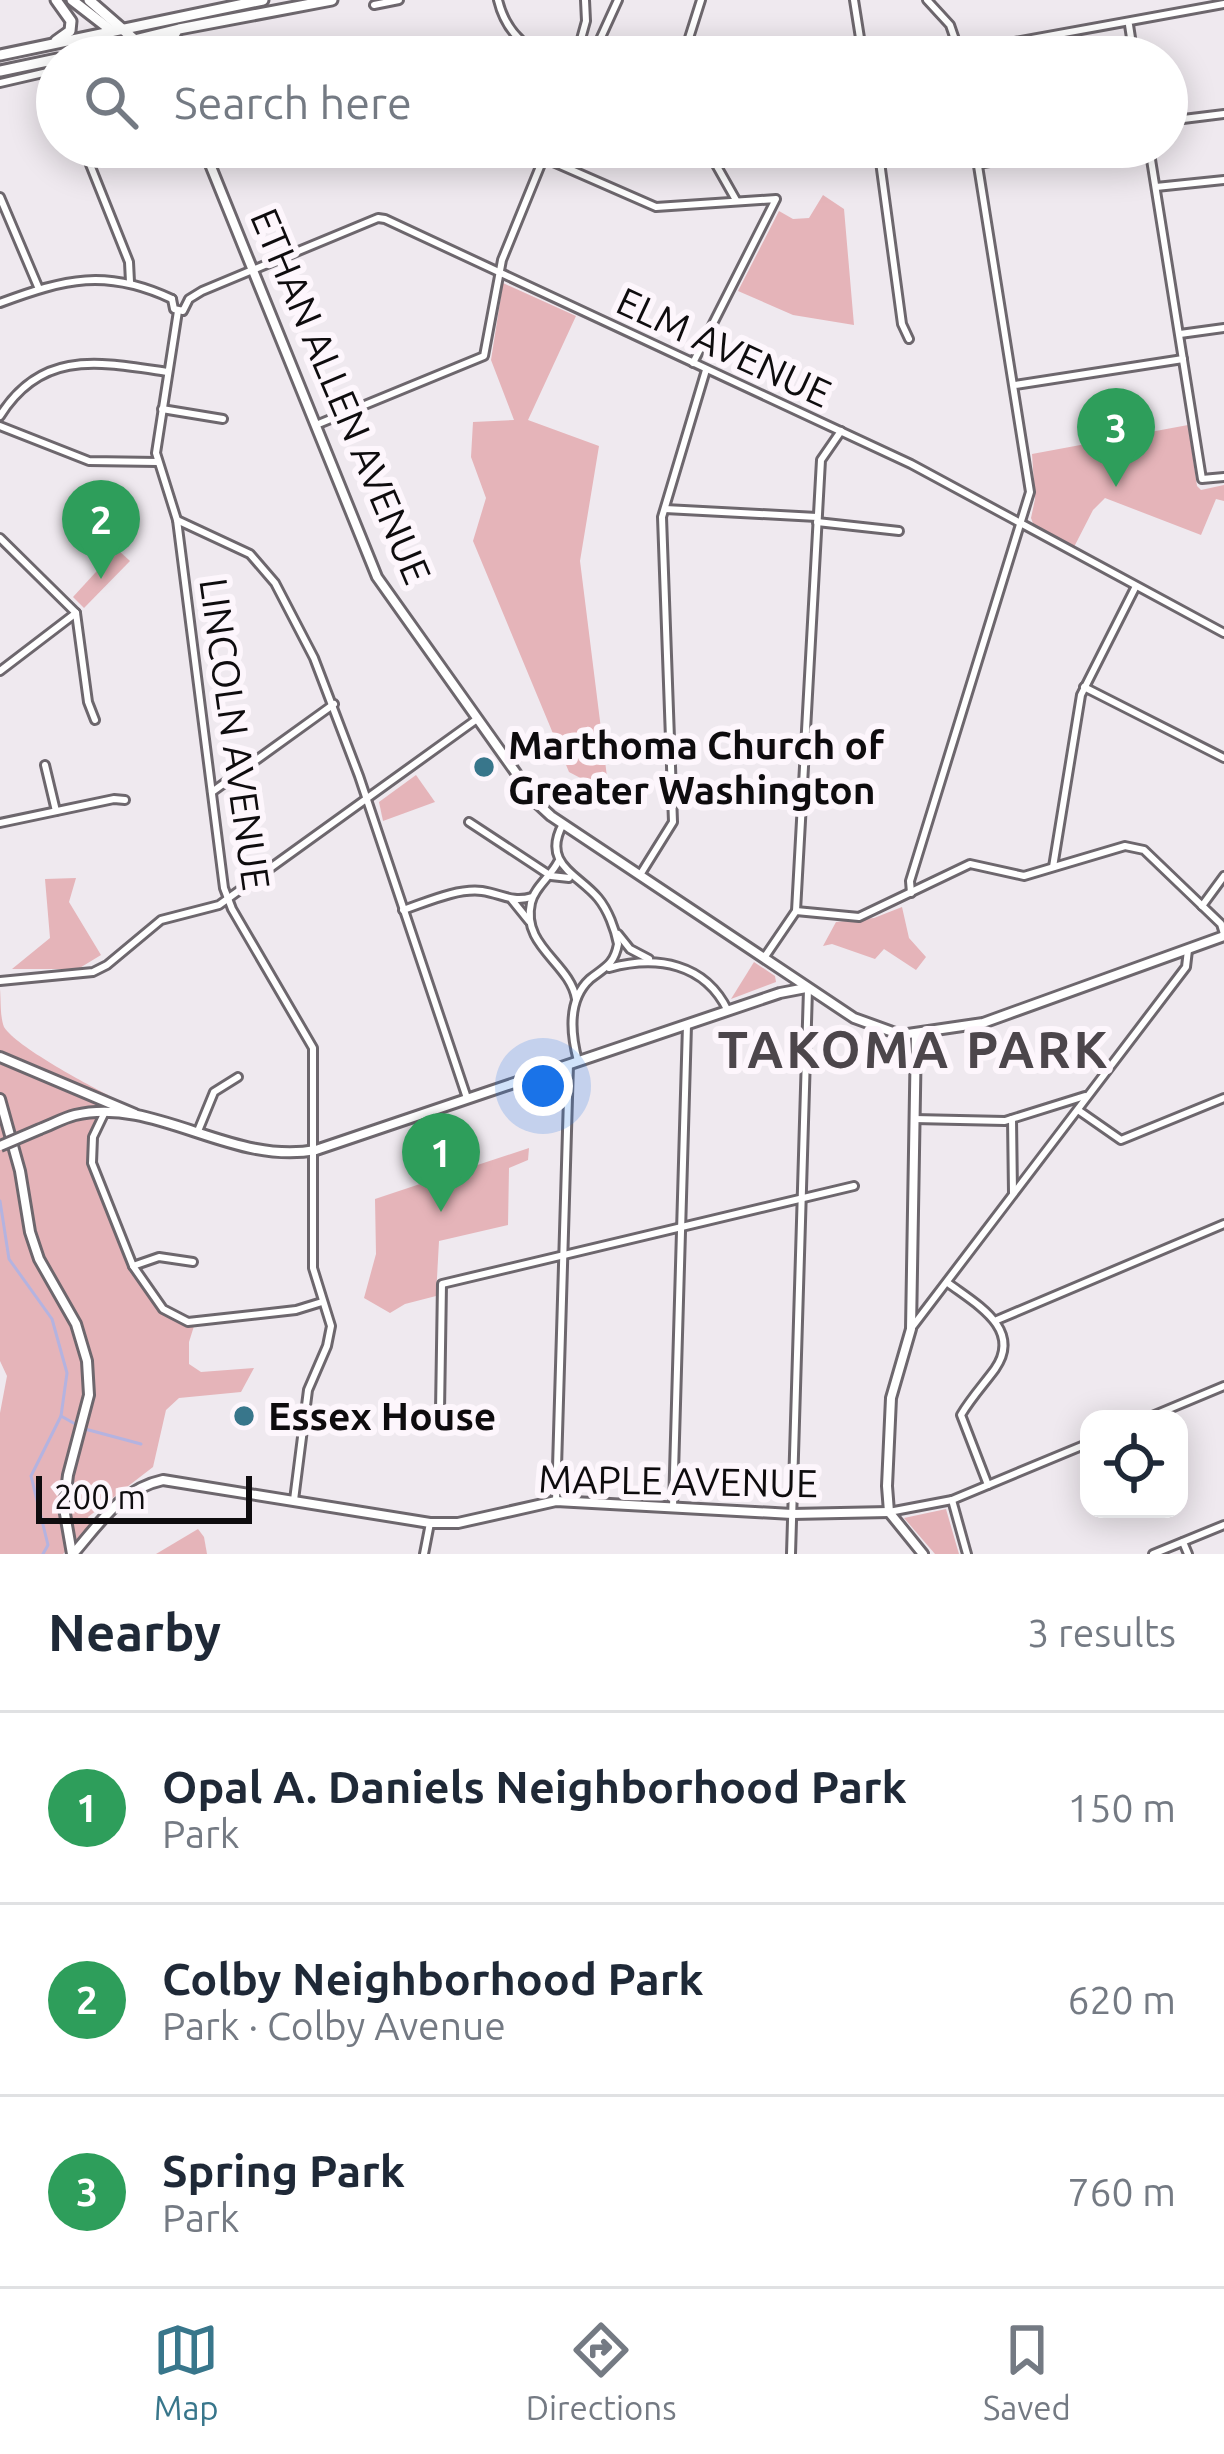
<!DOCTYPE html>
<meta charset="utf-8">
<style>
:root{--surface:#fff;--page:#f2f2f3;--text:#1f2937;--muted:#747a83;--line:#e0e1e3;--accent:#38768b}
body{margin:0;font-family:Ubuntu,sans-serif;background:var(--page);color:var(--text)}
.controls{position:absolute;right:36px;bottom:36px;display:grid;overflow:hidden;border-radius:24px;box-shadow:0 6px 30px #0003}
.controls button{width:108px;height:108px;display:grid;place-items:center;padding:0;border:0;border-bottom:3px solid var(--line);background:var(--surface);color:var(--text);font:60px sans-serif}
.scale{position:absolute;left:36px;bottom:30px;width:216px;box-sizing:border-box;padding-left:12px;border:6px solid #0e0c0e;border-top:0;font-size:33px;line-height:42px;white-space:nowrap;color:#0e0c0e;-webkit-text-stroke:9px #fdf6fc;paint-order:stroke}
.you{position:absolute;left:543px;top:1086px;width:42px;height:42px;margin:-30px;border:9px solid #fff;border-radius:50%;background:#1a73e8;box-shadow:0 0 0 18px #1a73e833}
.badge{display:grid;place-items:center;width:78px;height:78px;border-radius:50%;background:var(--accent);color:#fff;font-size:39px;font-weight:700}
.pin{position:absolute;translate:-50% -99px;filter:drop-shadow(0 3px 6px #0008)}
.pin::after{content:'';position:absolute;top:63px;width:42px;height:36px;background:inherit;clip-path:polygon(0 0,100% 0,50% 100%)}
.list{margin:0;padding:0;list-style:none}
h2{display:flex;justify-content:space-between;align-items:center;height:156px;margin:0;padding:0 48px;font-size:51px}
h2 small{font-size:39px;font-weight:400;color:var(--muted)}
.list li{display:grid;grid-template-columns:78px 1fr auto;gap:36px;align-items:center;box-sizing:border-box;height:192px;padding:0 48px;border-top:3px solid var(--line)}
.list b{display:block;font-size:45px;white-space:nowrap}
.list p{margin:0;font-size:39px;white-space:nowrap;color:var(--muted)}
.list em{font-size:39px;font-style:normal;color:var(--muted)}
.icon{flex:none;width:66px;height:66px;fill:none;stroke:currentColor;stroke-width:2;stroke-linecap:round;stroke-linejoin:round}
.map{position:relative;flex:none;width:1224px;height:1554px;overflow:hidden}
.search{position:absolute;background:var(--surface);box-shadow:0 6px 30px #0003;left:36px;right:36px;top:36px;height:132px;display:flex;align-items:center;gap:30px;box-sizing:border-box;padding:0 42px;border-radius:66px;color:var(--muted);font-size:45px}
.sheet{height:732px;background:var(--surface)}
nav{display:flex;justify-content:space-around;align-items:center;box-sizing:border-box;height:168px;border-top:3px solid var(--line);background:var(--surface);font-size:33px;color:var(--muted)}
nav a{display:grid;justify-items:center;gap:6px}
nav .on{color:var(--accent)}
.map>svg:first-child{display:block}
</style>
<div class="map">
<svg width="1224" height="1554" viewBox="0 0 1224 1554">
<rect width="100%" height="100%" fill="#efe9ef"/>
<g fill="#e5b4b9">
<polygon points="823,195 844,209 854,325 793,315 738,291 779,211 793,219 809,218"/>
<polygon points="503,283 576,316 528,420 599,446 580,561 609,793 569,772 473,541 486,498 471,457 473,422 514,420 491,360"/>
<polygon points="1188,425 1197,486 1201,490 1224,485 1224,501 1216,499 1201,535 1105,498 1093,510 1074,547 1034,526 1031,518 1035,499 1032,454"/>
<polygon points="117,549 130,561 84,608 73,597"/>
<polygon points="416,775 435,802 383,821 379,802"/>
<polygon points="76,878 69,902 101,955 78,969 12,969 50,938 45,879"/>
<polygon points="902,907 909,938 926,957 916,970 884,949 875,959 832,944 823,946 836,922 874,918"/>
<polygon points="754,962 775,976 776,982 731,999"/>
<path d="M0,989c1,11 0,28 4,38 13,20 81,56 104,68l-19,45 2,21 50,125 23,25 30,15 -5,16v22l12,8 53,-4 -13,24 -62,6 -13,12 -13,57 -65,50 2,9 -27,28h-63v-141l7,-37 -7,-15z"/>
<polygon points="529,1148 528,1160 509,1168 508,1225 439,1241 436,1296 405,1304 390,1313 364,1298 376,1254 375,1199 423,1183 424,1172 439,1160 444,1176"/>
<polygon points="946,1509 959,1554 935,1554 904,1518"/>
<polygon points="198,1529 204,1537 207,1554 156,1554"/>
</g>
<g fill="none" stroke-linecap="round" stroke-linejoin="round">
<g stroke="#b4b3e0" stroke-width="3">
<polyline points="0,1201 9,1259 52,1319 67,1373 61,1416 31,1476 48,1545 43,1554"/>
<polyline points="61,1416 77,1425"/>
<polyline points="85,1429 141,1444"/>
</g>
<g stroke="#6d676d" stroke-width="12">
<g id="street">
<path d="M498,0c7,29 24,47 51,57"/>
<polyline points="854,0 863,57"/>
<polyline points="927,0 950,25 961,57"/>
<polyline points="374,5 399,0"/>
<polyline points="1129,25 1134,57"/>
<polyline points="960,52 1224,4"/>
<polyline points="576,57 586,21 585,0"/>
<polyline points="592,57 618,0"/>
<polyline points="683,57 701,0"/>
<polyline points="48,61 57,83"/>
<polyline points="0,83 52,71"/>
<polyline points="1167,121 1224,114"/>
<polyline points="83,147 129,262 130,282"/>
<polyline points="706,147 736,200"/>
<polyline points="878,147 902,324 909,339"/>
<polyline points="1149,147 1202,479 1224,477"/>
<polyline points="544,158 656,207 776,199 693,363"/>
<polyline points="978,164 1079,147"/>
<polyline points="1156,187 1224,180"/>
<polyline points="0,197 39,289"/>
<polyline points="172,299 174,309 183,311 189,299 202,291 378,218 385,219 911,464 1224,633"/>
<path d="M0,303c65,-24 106,-35 172,-4"/>
<polyline points="178,311 156,453 177,520 224,888 232,909 313,1048 313,1268 331,1326 327,1346 308,1390 294,1500"/>
<polyline points="1180,334 1224,328"/>
<polyline points="1015,385 1183,359"/>
<polyline points="162,409 223,419"/>
<path d="M0,416c42,-67 99,-54 168,-44"/>
<polyline points="316,425 484,356 502,260 548,147"/>
<polyline points="0,426 89,461 158,462"/>
<polyline points="665,509 817,517"/>
<polyline points="177,520 250,554 275,583 314,658 359,776 467,1098"/>
<polyline points="817,522 899,531"/>
<polyline points="0,538 76,613 88,702 95,720"/>
<polyline points="0,671 76,613"/>
<polyline points="1084,687 1224,758"/>
<polyline points="45,765 56,811"/>
<polyline points="212,792 334,704"/>
<polyline points="469,822 551,876 569,878"/>
<polyline points="0,823 114,799 125,800"/>
<path d="M563,824c-22,40 15,50 35,74 10,12 17,31 20,46 -4,21 -13,23 -28,35 -23,21 -19,56 -12,82"/>
<path d="M558,862c-7,14 -24,26 -27,41 -10,43 39,60 45,96"/>
<polyline points="1053,867 1081,695 1135,588"/>
<polyline points="640,875 673,822 662,517 706,370"/>
<polyline points="911,893 910,881 1030,492 975,147"/>
<polyline points="512,900 529,921"/>
<polyline points="1202,906 1224,876"/>
<path d="M403,910c24,-8 54,-22 79,-19 20,3 30,12 50,6"/>
<polyline points="796,911 859,917 970,864 1024,876 1125,846 1144,850 1221,924 1224,934"/>
<polyline points="618,934 630,949 649,959"/>
<polyline points="764,958 796,911 821,460 841,431"/>
<path d="M609,968c48,-13 96,-5 119,43"/>
<polyline points="0,981 93,972 107,965 161,920 219,905 477,719"/>
<polyline points="1078,1110 1121,1140 1224,1098"/>
<polyline points="104,1114 93,1137 92,1163 133,1266 163,1309 188,1322 296,1310 322,1302"/>
<polyline points="914,1119 1005,1121 1085,1096"/>
<polyline points="1012,1119 1013,1193"/>
<polyline points="198,1131 214,1092 238,1077"/>
<polyline points="133,1266 159,1257 193,1262"/>
<path d="M948,1283c28,21 75,46 47,86 -11,15 -24,29 -34,46l27,70"/>
<polyline points="997,1320 1224,1224"/>
<polyline points="913,1326 1186,967 1188,950"/>
<polyline points="440,1411 442,1284 854,1186"/>
<polyline points="1145,1419 1224,1386"/>
<polyline points="952,1500 967,1554"/>
<polyline points="556,1501 569,1064"/>
<polyline points="673,1507 687,1025"/>
<polyline points="889,1512 952,1500 1089,1443"/>
<polyline points="1183,1542 1188,1554"/>
<polyline points="424,1554 430,1523"/>
<polyline points="791,1554 808,989"/>
<polyline points="1153,1554 1224,1525"/>
</g>
</g>
<g stroke="#6d676d" stroke-width="14">
<g id="secondary">
<polyline points="136,41 150,57"/>
<polyline points="124,43 137,57"/>
<polyline points="203,147 377,577 538,804 551,816 854,1018 901,1035 983,1023 1224,936"/>
<polyline points="916,1034 911,1329 891,1398 887,1486 889,1512 923,1554"/>
<polyline points="0,1057 135,1114"/>
<polyline points="0,1099 20,1171 30,1232 39,1259 76,1324 87,1361 89,1395 68,1475 64,1508 72,1554"/>
<path d="M40,1129c11,-4 23,-11 35,-14 81,-19 156,51 241,35l464,-157 26,-5"/>
<path d="M73,1554c27,-31 48,-65 90,-74l267,43h28l98,-22 236,13 97,-2"/>
</g>
</g>
<g stroke="#6d676d" stroke-width="15">
<g id="primary">
<polyline points="56,0 71,21 70,31 56,41"/>
<polyline points="72,0 112,31"/>
<polyline points="89,0 136,41"/>
<polyline points="0,55 263,0"/>
<polyline points="65,57 179,29 332,0"/>
<polyline points="161,57 176,32"/>
<polyline points="0,71 57,59"/>
</g>
</g>
<use href="#street" stroke="#fff" stroke-width="6"/>
<use href="#secondary" stroke="#fff" stroke-width="8"/>
<use href="#primary" stroke="#fff" stroke-width="9"/>
<g stroke="#6d676d" stroke-width="14" stroke-linecap="butt">
<polyline id="secondary-bridge" points="0,1146 40,1129"/>
</g>
<use href="#secondary-bridge" stroke="#fff" stroke-width="8"/>
</g>
<g fill="#38768b" stroke="#fdf6fc" stroke-width="4.5">
<circle cx="484" cy="767" r="12"/>
<circle cx="244" cy="1416" r="12"/>
</g>
<g text-anchor="middle" stroke-width="12" stroke-linejoin="round" paint-order="stroke">
<g font-size="39" fill="#0e0c0e" stroke="#fdf6fc">
<text transform="translate(724 347) rotate(25)" y="14">ELM AVENUE</text>
<text transform="translate(341 396) rotate(67)" y="14">ETHAN ALLEN AVENUE</text>
<text transform="translate(235 734) rotate(82)" y="14">LINCOLN AVENUE</text>
<text transform="translate(678 1481) rotate(1)" y="14">MAPLE AVENUE</text>
</g>
<g font-size="39" font-weight="bold" fill="#0e0c0e" stroke="#fdf6fc" text-anchor="start">
<text x="508" y="759">Marthoma Church of<tspan x="508" dy="45">Greater Washington</tspan></text>
<text x="268" y="1430">Essex House</text>
</g>
<g font-size="51" font-weight="bold" letter-spacing="3" fill="#4c464b" stroke="#fdf6fc">
<text x="914" y="1068">TAKOMA PARK</text>
</g>
</g>
</svg>
<div class="controls">
<button><svg class="icon" aria-label="locate" viewBox="0 0 24 24"><circle cx="12" cy="12" r="6"/><path d="M12 2v4M12 18v4M2 12h4M18 12h4"/></svg></button>
</div>
<div class="scale">200 m</div>
<div class="you"></div>
<div class="pin badge" style="left:441px;top:1212px;background:#2e9e5b">1</div>
<div class="pin badge" style="left:101px;top:579px;background:#2e9e5b">2</div>
<div class="pin badge" style="left:1116px;top:487px;background:#2e9e5b">3</div>
<div class="search"><svg class="icon" aria-label="search" viewBox="0 0 24 24"><circle cx="10" cy="10" r="6"/><path d="M15 15l6 6"/></svg>Search here</div>
</div>
<section class="sheet">
<h2>Nearby<small>3 results</small></h2>
<ul class="list">
<li><span class="badge" style="background:#2e9e5b">1</span><div><b>Opal A. Daniels Neighborhood Park</b><p>Park</p></div><em>150 m</em></li>
<li><span class="badge" style="background:#2e9e5b">2</span><div><b>Colby Neighborhood Park</b><p>Park · Colby Avenue</p></div><em>620 m</em></li>
<li><span class="badge" style="background:#2e9e5b">3</span><div><b>Spring Park</b><p>Park</p></div><em>760 m</em></li>
</ul>
</section>
<nav>
<a class="on"><svg class="icon" aria-label="map" viewBox="0 0 24 24"><path d="M3 6l6-2 6 2 6-2v14l-6 2-6-2-6 2zM9 4v14M15 6v14"/></svg>Map</a>
<a><svg class="icon" aria-label="directions" viewBox="0 0 24 24"><path d="M12 3l9 9-9 9-9-9zM9 14v-3h6M13 9l2 2-2 2"/></svg>Directions</a>
<a><svg class="icon" aria-label="saved" viewBox="0 0 24 24"><path d="M7 4h10v16l-5-4-5 4z"/></svg>Saved</a>
</nav>
